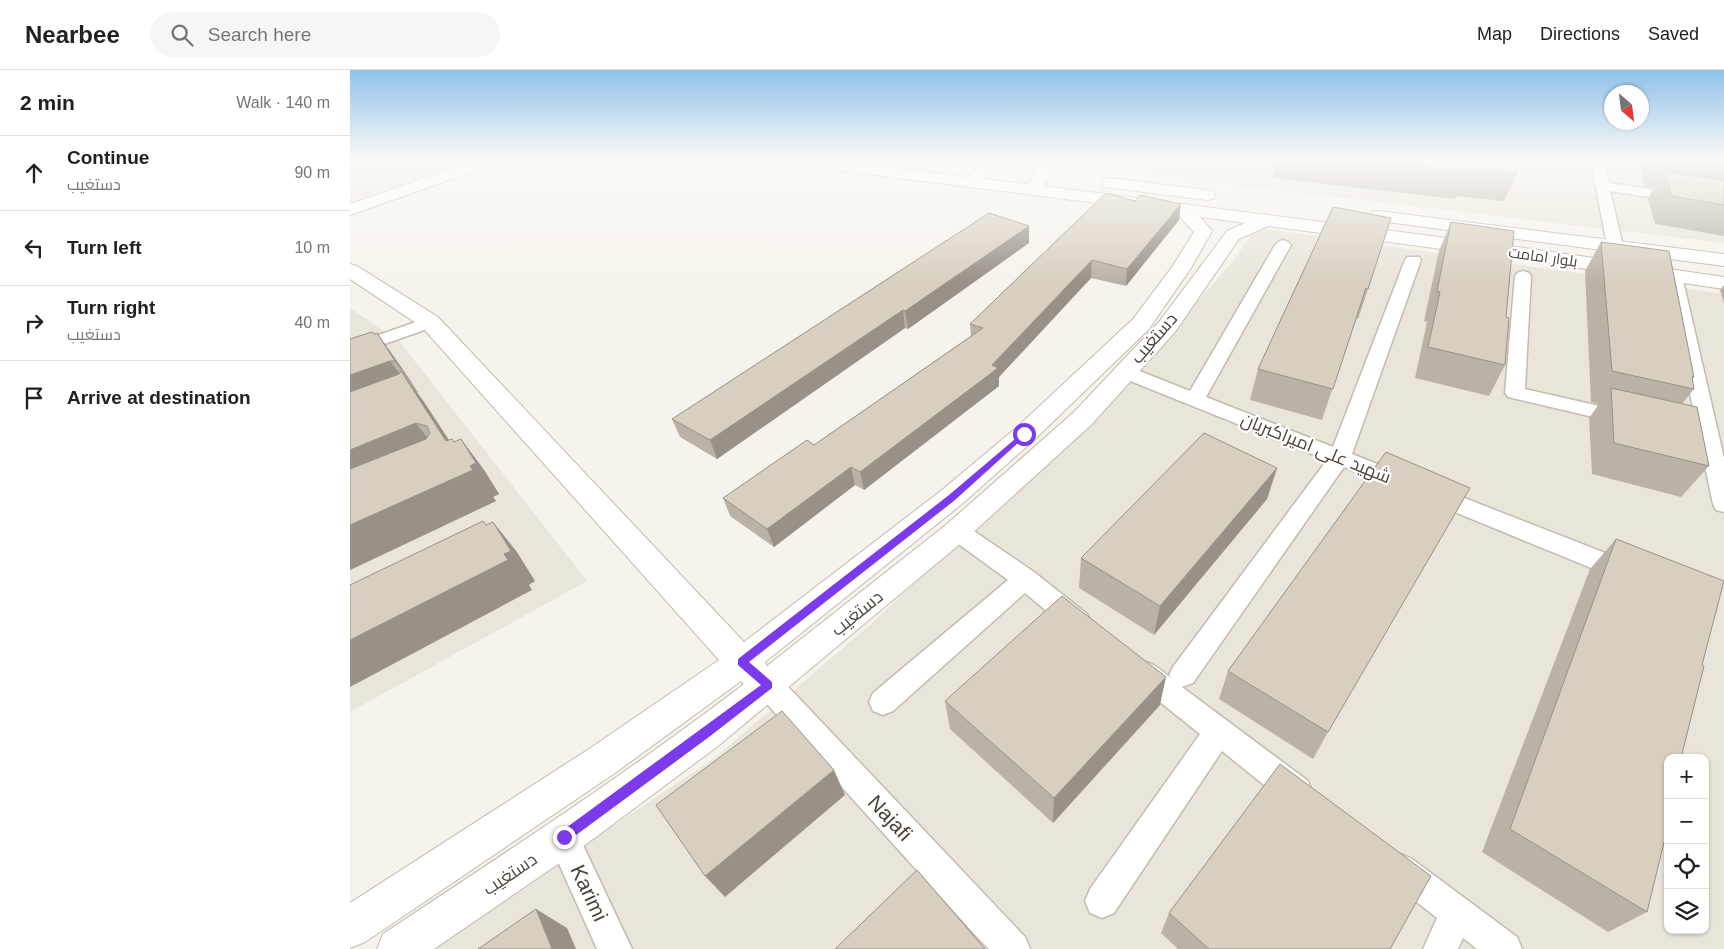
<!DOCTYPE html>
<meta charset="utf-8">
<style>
:root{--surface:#fff;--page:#f6f6f6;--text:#202124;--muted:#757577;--line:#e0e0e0}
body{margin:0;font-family:Arial,Cairo,sans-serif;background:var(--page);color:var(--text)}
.controls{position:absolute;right:15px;bottom:15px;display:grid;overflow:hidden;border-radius:10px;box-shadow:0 1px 4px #0004}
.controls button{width:45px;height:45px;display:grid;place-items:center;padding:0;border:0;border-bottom:1px solid var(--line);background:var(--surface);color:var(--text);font:25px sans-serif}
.compass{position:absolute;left:1254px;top:15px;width:45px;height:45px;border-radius:50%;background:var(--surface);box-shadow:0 1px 4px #0004;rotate:152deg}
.stop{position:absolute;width:15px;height:15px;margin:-11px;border:4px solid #7c3aed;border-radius:50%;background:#fff}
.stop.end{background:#7c3aed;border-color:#fff;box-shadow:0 1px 5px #0008}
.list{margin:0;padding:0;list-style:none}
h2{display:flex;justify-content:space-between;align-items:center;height:65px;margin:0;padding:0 20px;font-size:21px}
h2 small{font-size:16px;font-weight:400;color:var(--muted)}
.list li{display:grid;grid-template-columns:32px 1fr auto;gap:15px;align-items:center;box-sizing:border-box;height:75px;padding:0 20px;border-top:1px solid var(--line)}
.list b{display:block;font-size:19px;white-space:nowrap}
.list p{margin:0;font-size:16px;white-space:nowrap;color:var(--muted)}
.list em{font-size:16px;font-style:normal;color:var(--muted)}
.icon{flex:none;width:28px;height:28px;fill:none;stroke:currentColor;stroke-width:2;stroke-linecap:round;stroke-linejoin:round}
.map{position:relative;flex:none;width:1374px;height:879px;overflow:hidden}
header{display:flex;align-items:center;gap:30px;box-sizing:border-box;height:70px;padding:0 25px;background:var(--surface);border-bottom:1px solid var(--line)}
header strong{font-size:24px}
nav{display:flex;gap:28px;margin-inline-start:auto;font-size:18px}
.search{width:350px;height:45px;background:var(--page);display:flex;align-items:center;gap:12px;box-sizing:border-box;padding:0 18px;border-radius:28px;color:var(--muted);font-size:19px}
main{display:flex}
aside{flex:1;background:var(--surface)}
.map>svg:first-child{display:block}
</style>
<header>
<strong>Nearbee</strong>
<div class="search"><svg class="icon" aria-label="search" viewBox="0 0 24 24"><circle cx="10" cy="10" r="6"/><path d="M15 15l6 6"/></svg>Search here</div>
<nav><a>Map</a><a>Directions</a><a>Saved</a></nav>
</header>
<main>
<aside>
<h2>2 min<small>Walk · 140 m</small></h2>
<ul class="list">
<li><svg class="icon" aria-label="ahead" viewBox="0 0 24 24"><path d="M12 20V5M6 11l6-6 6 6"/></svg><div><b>Continue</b><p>دستغیب</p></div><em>90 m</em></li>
<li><svg class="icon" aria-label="left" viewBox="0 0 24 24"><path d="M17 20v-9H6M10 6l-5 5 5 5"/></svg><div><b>Turn left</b></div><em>10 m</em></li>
<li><svg class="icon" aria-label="right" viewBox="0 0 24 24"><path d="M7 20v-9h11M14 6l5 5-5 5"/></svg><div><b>Turn right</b><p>دستغیب</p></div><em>40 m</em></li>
<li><svg class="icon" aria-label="arrive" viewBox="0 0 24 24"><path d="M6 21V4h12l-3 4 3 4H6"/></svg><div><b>Arrive at destination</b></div></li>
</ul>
</aside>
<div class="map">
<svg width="1374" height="879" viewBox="0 0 1374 879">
<rect width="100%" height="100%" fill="#f6f3ec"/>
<g fill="#eae5da" fill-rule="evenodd">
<polygon points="0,90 126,90 0,132"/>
<polygon points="660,90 1374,90 1374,173 817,107"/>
<path d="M912,158l462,66v655h-1297l285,-189 157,-134 264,-251 101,-115 21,-31 5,1zM1318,688h37v172h-37z"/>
<polygon points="0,238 50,272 237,511 0,642"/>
</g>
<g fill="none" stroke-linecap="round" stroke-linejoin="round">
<g stroke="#c2bbae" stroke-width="3">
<g id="minor">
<polygon points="1241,90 1253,90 1259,113 1374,130 1374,138 1260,121 1273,176 1270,179 1260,179 1257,176"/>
<path d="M933,170l5,2 3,3 -85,152 127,50 72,-187 2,-3h12l2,3 -69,194 58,23 3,5 -3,5 -8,3 -58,-23 -151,216 -11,4 126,94 4,11 -4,11 -11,4 -11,-4 -64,-52 -108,162 -12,5 -12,-5 -5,-12 5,-12 110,-155 -69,-55 -3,-8 3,-8c17,-6 27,5 40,15l-2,-3 4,-8 154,-207 -209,-84 -2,-4 2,-4 7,-2 7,2 58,23 85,-146 3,-3z"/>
<polygon points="1173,201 1179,203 1181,206 1175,319 1280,343 1283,348 1280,353 1273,354 1158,327 1155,323 1165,206 1167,203"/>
<polygon points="1324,201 1330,203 1332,206 1374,388 1374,442 1366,440 1363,434 1350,373 1317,365 1314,360 1317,355 1324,353 1347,358 1316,206 1318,203"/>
<polygon points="80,247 86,248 89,252 86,256 0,286 0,275"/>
<polygon points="1081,415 1286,495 1289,502 1286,509 1277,512 1268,509 1073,429 1070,423 1073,417"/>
<polygon points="607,452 615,455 684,502 737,544 741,552 737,560 728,563 719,560 675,523 543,641 533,645 523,641 519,632 523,623 658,510 599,467 595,461 599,455"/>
<polygon points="418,603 428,606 675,867 680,879 639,879 627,867 408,624 404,615 408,606"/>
<polygon points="213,751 224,756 282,879 247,879 197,767 202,756"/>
<polygon points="1051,784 1062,789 1167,867 1172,879 1127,879 1113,868 1108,879 1073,879 1087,848 1040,811 1035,800 1040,789"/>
</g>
</g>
<g stroke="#c2bbae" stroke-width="2">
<g id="tertiary">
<polygon points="127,90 149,90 147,93 0,145 0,134"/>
<polygon points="438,90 481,90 617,107 634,90 651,90 633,109 678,114 685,105 678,90 694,90 701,105 693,116 786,128 792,129 795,133 792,137 786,138 446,95 440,93"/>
<polygon points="760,108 857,120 863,121 865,125 863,129 857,130 754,117 752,113 754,109"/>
<path d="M832,134l343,44 199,29v12l-199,-29 -257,-34 -29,13 -64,93 -83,92 -125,114 -249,208 -141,105 -143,98h-57l6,-15c122,-81 245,-161 361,-250l-3,-3 -126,92 -250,169 -15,6v-45l239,-154 130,-89 -297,-333 -72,-48v-15l7,2 81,51 306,325 198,-152 74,-62 117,-109 39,-52 22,-35 -17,-18 -6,-1 -3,-4 3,-4zM850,147l45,6 -18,8 -68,91 -85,90 -127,112 -180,142 -2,-4 197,-158 72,-64 115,-111 42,-61 21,-37z"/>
<polygon points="1028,141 1374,184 1374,196 1022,150 1019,146 1022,142"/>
</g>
</g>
<use href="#minor" fill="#fff" fill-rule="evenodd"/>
<use href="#tertiary" fill="#fff" fill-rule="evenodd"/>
</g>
<g fill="#bab2a6">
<polygon points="925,90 1163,90 1167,104 1154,131 1106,126 1105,129 923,108"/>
<polygon points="1291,90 1374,90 1374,166 1305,154 1298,129 1304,118 1295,116 1289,94"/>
<polygon points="785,131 829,150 776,216 741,208 649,307 649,316 514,420 505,415 424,477 380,446 373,428 464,375 621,266 620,254"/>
<polygon points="983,137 1018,219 1008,249 1006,248 972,350 900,330 908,299"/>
<polygon points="1101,152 1156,247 1155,295 1139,326 1065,308 1077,252 1074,251 1089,181"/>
<polygon points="1251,172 1344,307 1342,310 1344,319 1332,334 1359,396 1331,427 1242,404 1239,348 1249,334 1241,332 1235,201"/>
<polygon points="679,173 558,259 555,258 367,389 330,367 322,349"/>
<polygon points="1374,215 1374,234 1370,220"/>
<polygon points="27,263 49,294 68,322 67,322 99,370 104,372 111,369 134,400 149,424 143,427 146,431 0,500 0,269"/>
<polygon points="927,398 917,429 804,565 729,518 731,488"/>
<polygon points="1266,469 1352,595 1318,688 1297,842 1258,862 1132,782 1240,499"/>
<polygon points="878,601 978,662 963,689 869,629"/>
<polygon points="595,631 810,635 703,753 600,659"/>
<polygon points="819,843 1040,879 828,879 811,863"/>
</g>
<g fill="#979187">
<polygon points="831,134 829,150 776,216 777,199"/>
<polygon points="679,156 679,173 558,259 555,241"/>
<polygon points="742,190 741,208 649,307 649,316 514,420 510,402 642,295"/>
<polygon points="553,240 555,258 367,389 360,370"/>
<polygon points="27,263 49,294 68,322 45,291"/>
<polygon points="40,291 63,321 0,345 0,305"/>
<polygon points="51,301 74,332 119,401 120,396 121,395 111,369 134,400 149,424 143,427 146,431 0,500 0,455 96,371"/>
<polygon points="66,353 90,384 0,423 0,380"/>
<polygon points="501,397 505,415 424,477 417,459"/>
<polygon points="927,398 917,429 804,565 810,536"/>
<polygon points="133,451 158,483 143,452 167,482 185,511 179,515 182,520 0,617 0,570 136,455"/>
<polygon points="816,607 810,635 703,753 704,728"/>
<polygon points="484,700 495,725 375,827 355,806"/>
<polygon points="186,839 217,858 226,879 202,879"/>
</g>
<g fill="#d8cfc1" stroke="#979187">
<polygon points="1006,90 1163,90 1167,104 1116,99 1116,102"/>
<polygon points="1311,90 1374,90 1374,98"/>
<polygon points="1314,101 1374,110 1374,135 1322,126"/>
<polygon points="756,123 785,131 790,125 831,134 777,199 742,190 642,295 648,298 510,402 501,397 417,459 373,428 457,370 464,375 633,258 620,254"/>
<polygon points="983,137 1041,148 1018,219 1016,218 983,319 908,299"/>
<polygon points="639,143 679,156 555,241 553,240 360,370 322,349"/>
<polygon points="1101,152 1164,161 1156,247 1159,248 1155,295 1078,277 1090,222 1087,221"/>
<polygon points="1251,172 1319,181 1344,307 1342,307 1344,319 1262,301"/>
<polygon points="22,262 24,264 27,263 45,291 40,291 0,305 0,269"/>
<polygon points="51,301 96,371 102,369 104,372 111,369 126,393 120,396 123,400 0,455 0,399 76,369 80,363 77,356 66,353 0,380 0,322 49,304"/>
<polygon points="1261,318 1347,337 1359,396 1264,373"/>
<polygon points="854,363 927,398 810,536 731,488"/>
<polygon points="1036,382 1120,418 978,662 878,601"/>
<polygon points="133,451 136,455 143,452 161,481 154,484 158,490 0,570 0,515"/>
<polygon points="1266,469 1374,511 1352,595 1354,596 1331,688 1318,688 1318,756 1297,842 1160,759"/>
<polygon points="712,526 816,607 704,728 595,631"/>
<polygon points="432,641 484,700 355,806 306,735"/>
<polygon points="930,694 1081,806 1040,879 859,879 819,843"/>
<polygon points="567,800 635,879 485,879"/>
<polygon points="186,839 202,879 128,879"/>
</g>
<linearGradient id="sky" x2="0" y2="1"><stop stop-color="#8fc1ec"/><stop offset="0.42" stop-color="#fbfaf6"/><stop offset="1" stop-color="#fbfaf6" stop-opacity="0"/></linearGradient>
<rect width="1374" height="213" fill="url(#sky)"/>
<polygon fill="#7c3aed" points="672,363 678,364 605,430 399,592 422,612 422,618 359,667 218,771 214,773 209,771 208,767 209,763 411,615 388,595 388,589 599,425"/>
<g text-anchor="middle" stroke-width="4.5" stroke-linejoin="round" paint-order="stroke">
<g font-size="15" fill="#4b4439" stroke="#fff">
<text transform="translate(1193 187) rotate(8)" y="5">بلوار امامت</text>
</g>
<g font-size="18" fill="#4b4439" stroke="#fff">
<text transform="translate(804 268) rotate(-49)" y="6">دستغیب</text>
<text transform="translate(966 378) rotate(22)" y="6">شهید علی امیراکبریان</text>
<text transform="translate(507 543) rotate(-39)" y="6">دستغیب</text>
<text transform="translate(160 804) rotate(-34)" y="6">دستغیب</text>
</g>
<g font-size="21" fill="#4b4439" stroke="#fff">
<text transform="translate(540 748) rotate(47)" y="7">Najafi</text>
<text transform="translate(239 823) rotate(65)" y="7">Karimi</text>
</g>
</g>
</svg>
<div class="controls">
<button>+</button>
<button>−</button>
<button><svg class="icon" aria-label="locate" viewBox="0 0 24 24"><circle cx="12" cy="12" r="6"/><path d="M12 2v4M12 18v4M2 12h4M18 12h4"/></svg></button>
<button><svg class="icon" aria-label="layers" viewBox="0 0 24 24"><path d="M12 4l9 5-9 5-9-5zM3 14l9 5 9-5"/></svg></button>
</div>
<svg class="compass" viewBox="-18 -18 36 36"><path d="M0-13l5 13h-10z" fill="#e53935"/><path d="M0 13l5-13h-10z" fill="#757577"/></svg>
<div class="stop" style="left:674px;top:364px"></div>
<div class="stop end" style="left:214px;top:767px"></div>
</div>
</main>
